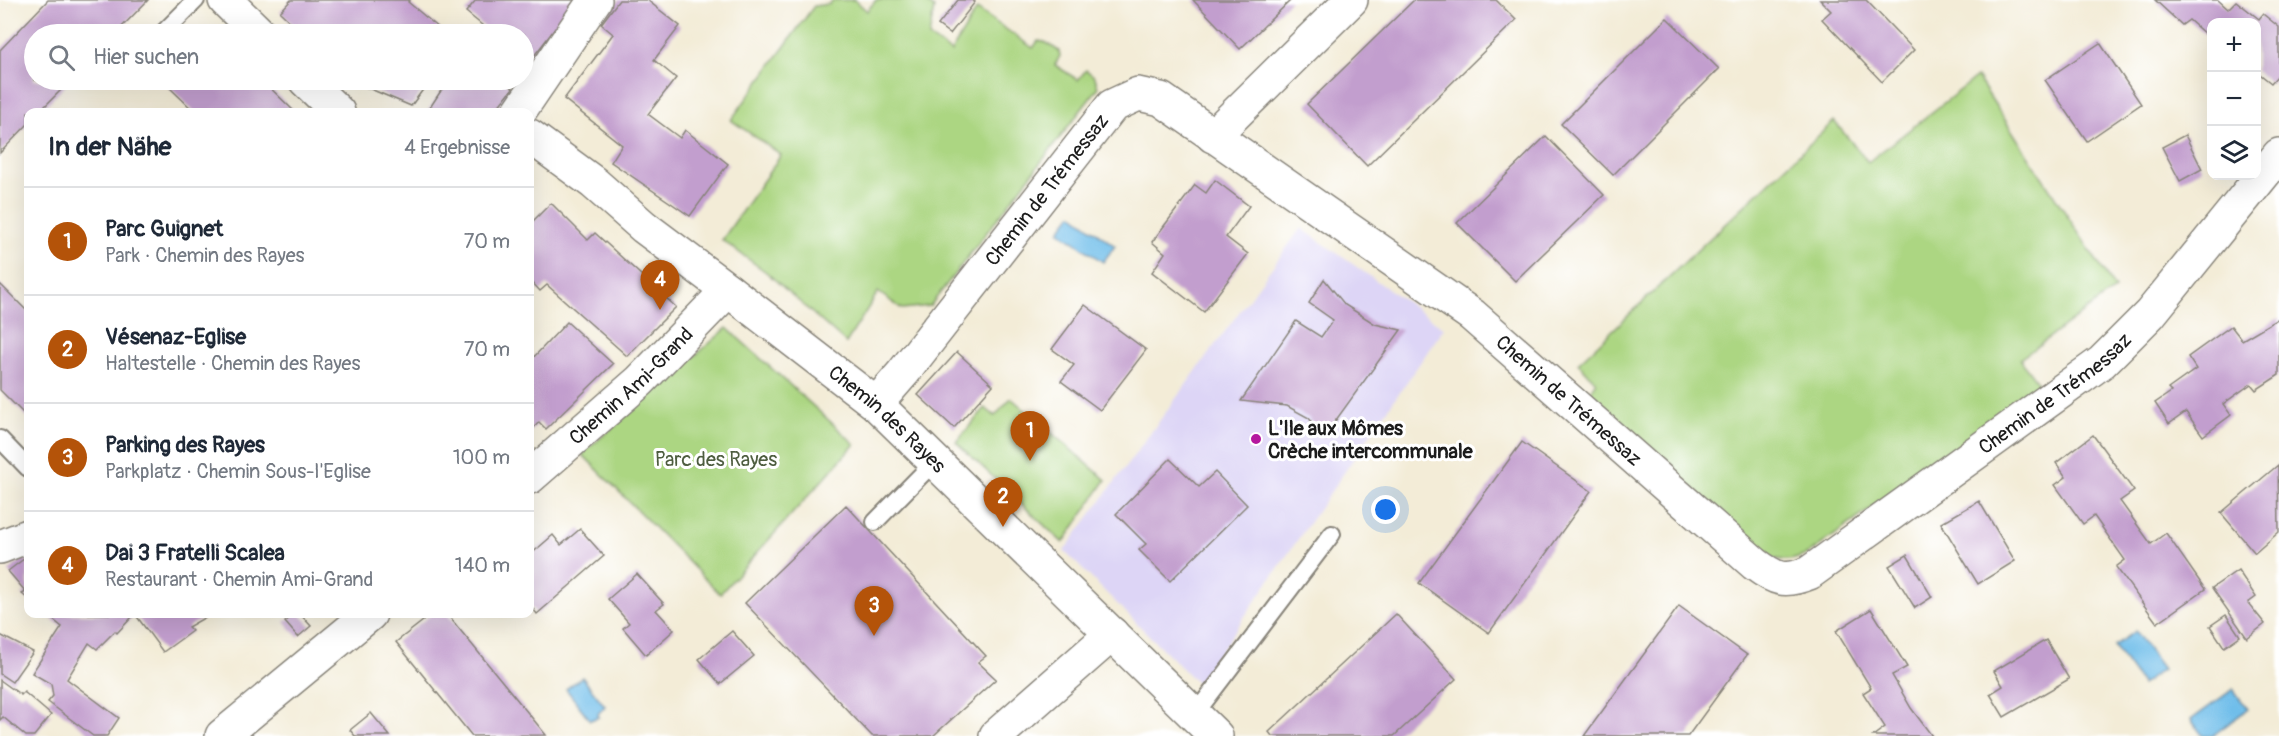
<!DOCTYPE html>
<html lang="de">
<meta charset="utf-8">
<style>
:root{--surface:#fff;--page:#f6f6f7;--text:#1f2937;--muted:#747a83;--line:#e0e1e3;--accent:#b45309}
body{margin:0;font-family:Pangolin,sans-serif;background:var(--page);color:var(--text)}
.controls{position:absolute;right:18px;top:18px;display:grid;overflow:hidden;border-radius:12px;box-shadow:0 6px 24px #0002}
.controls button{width:54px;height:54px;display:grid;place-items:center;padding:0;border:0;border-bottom:2px solid var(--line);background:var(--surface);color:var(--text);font:30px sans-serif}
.you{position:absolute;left:1386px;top:510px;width:21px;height:21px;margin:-15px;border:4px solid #fff;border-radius:50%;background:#1a73e8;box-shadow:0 0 0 9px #1a73e833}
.badge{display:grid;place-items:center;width:39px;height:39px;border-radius:50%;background:var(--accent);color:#fff;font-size:20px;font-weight:700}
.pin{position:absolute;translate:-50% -50px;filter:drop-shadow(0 2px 3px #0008)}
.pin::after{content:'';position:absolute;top:32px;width:21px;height:18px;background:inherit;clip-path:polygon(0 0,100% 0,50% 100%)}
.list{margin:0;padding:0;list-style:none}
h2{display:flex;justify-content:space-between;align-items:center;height:78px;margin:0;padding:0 24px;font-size:26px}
h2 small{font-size:20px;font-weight:400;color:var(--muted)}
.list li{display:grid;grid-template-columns:39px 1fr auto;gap:18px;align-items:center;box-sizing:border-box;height:108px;padding:0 24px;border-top:2px solid var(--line)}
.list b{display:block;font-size:22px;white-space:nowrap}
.list p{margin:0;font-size:20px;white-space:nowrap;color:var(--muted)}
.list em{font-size:20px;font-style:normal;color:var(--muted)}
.icon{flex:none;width:33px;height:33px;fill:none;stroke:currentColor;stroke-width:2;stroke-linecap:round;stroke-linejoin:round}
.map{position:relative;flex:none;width:2279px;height:736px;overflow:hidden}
.search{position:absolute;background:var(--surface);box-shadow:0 6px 24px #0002;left:24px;top:24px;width:510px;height:66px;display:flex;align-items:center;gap:15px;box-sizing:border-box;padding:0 21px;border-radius:33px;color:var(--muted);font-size:22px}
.panel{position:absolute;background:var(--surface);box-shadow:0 6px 24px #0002;left:24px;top:108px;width:510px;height:510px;border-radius:12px}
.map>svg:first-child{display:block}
</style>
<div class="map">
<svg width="2279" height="736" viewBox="0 0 2279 736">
<rect width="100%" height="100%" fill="#fff"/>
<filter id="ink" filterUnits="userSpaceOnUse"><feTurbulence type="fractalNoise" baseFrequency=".0167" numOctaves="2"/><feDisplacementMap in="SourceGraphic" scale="12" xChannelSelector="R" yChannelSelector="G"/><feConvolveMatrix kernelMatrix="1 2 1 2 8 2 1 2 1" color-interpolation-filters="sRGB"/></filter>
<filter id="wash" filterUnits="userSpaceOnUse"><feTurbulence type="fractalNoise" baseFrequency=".008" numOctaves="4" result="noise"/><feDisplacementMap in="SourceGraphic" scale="24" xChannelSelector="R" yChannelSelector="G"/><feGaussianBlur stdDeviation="1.35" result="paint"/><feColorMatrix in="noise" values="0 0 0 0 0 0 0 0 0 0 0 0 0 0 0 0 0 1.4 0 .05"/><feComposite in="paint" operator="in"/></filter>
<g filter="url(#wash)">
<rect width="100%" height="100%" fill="#f3ecd7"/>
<polygon fill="#ddd5f6" points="1301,228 1444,328 1198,684 1064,551"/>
<g fill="#acd682" stroke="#64794f" stroke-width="1.5">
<polygon points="833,0 855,0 867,11 876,0 922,0 934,8 929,37 951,52 977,9 1033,48 1038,41 1045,42 1059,51 1060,56 1055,65 1078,80 1086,70 1095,77 1098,88 930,306 902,309 878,292 846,343 766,272 722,240 781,155 731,120 814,6 829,4"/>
<path d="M1977,77l138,212 -95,70 21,28 -233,167c-13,6 -22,8 -36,4l-180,-158c-3,-7 -1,-13 4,-18l-18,-19 256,-242 34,41z"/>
<polygon points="727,328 855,444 720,594 582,454"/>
<polygon points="1011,398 1106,480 1063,543 956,442 985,408 995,416"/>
</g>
<g fill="#70beea" stroke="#466d83" stroke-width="1.5">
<polygon points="1072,214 1115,246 1103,262 1059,231"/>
<polygon points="2135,631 2163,669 2142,685 2114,646"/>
<polygon points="582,677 605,706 598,714 599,717 590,720 566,689"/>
<polygon points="2233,689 2248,709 2212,736 2203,736 2191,720"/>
</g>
<g id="blocks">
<g fill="#c29ece">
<polygon points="48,0 148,0 115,34 34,34 34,80 71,80 39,112 28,112 28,124 0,153 0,50"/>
<polygon points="291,0 410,0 408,2 446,34 303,34 280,12"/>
<polygon points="476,0 577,0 530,61 524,56 524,34 493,34 466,12"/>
<polygon points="619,0 647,0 680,26 654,60 676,78 648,114 680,138 685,130 728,164 690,216 611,162 622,145 564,99 613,34 601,24"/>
<polygon points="958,0 972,0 975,2 950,34 938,25"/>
<polygon points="1193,0 1291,0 1240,49"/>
<polygon points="1414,0 1496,0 1516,20 1367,166 1307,104"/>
<polygon points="1820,0 1866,0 1914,50 1882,82 1822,19 1831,11"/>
<polygon points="2155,0 2218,0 2228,9 2236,1 2259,19 2263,14 2279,27 2279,74 2271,83 2256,71 2256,22 2212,22 2212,28 2205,34 2189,20 2182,25"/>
<polygon points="1667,18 1719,69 1613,175 1561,124"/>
<polygon points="2100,43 2141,104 2087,141 2045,80"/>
<polygon points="176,80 262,80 295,112 195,112 169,87"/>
<polygon points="349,80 430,80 411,106"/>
<polygon points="448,80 502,80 513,88 494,112 427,112"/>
<polygon points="2185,135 2202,169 2180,181 2162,147"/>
<polygon points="1546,136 1604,195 1515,281 1457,223"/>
<polygon points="1215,180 1249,206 1226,237 1248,254 1204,312 1152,272 1165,253 1152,242 1195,185 1206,193"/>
<polygon points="551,203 588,240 595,233 676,307 627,356 547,285 540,291 530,280 530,224"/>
<polygon points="1324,279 1345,305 1375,324 1401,330 1323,438 1309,418 1287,406 1241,401 1296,321 1321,337 1333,320 1309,303"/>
<polygon points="0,284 28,312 28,418 0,390"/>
<polygon points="1085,305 1146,350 1100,410 1061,381 1074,365 1052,349"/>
<polygon points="2279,318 2279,375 2256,390 2251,384 2223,404 2231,415 2203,436 2186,412 2169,424 2155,403 2171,392 2168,389 2196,369 2188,357 2231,326 2242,340"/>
<polygon points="567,322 613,364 546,429 539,422 530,432 530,361"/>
<polygon points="957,352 993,385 954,428 918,395"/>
<polygon points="2093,435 2134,491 2120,501 2151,544 2166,533 2205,589 2157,623 2116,567 2125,560 2094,516 2083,524 2055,485 2066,477 2056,463"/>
<polygon points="1522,442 1591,491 1489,633 1419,583"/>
<polygon points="1170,459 1199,487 1215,472 1247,505 1170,581 1139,550 1146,544 1116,514"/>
<polygon points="2278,465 2279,532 2255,553 2221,513"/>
<polygon points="1979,501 2015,561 1978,584 1941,523"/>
<polygon points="846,505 986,656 978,662 996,679 933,736 872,736 745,603"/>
<polygon points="580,529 604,556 537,614 530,605 530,555 553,535 561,545"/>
<polygon points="1907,555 1932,597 1915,608 1889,566"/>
<polygon points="25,558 28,562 28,599 22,594 26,592 8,571"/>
<polygon points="2238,570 2256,597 2248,603 2265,624 2247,638 2212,588"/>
<polygon points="637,574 664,604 656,610 674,630 646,655 623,628 629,623 608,599"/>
<polygon points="1679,606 1747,655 1688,736 1584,736"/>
<polygon points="1871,609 1907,667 1892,675 1911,708 1932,736 1873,736 1885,727 1863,693 1871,688 1836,631"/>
<polygon points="46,614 211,614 188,627 192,631 163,652 135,614 117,633 115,631 97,649 89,643 67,679 119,718 107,736 93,736 48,702 53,696 51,684 32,673 62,627"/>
<polygon points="295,614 300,614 311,626 298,637 285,622"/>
<polygon points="432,614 447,614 546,735 472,736 396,642"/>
<polygon points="1396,614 1456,679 1394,736 1272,736 1269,732"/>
<polygon points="2226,615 2240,636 2224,647 2210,626"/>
<polygon points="732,631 754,656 720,684 699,659"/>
<polygon points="0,635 33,652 12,682 0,674"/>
<polygon points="2046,640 2069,679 2004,717 1990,694 2003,686 1994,671"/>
<polygon points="0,680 21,695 24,692 51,715 34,736 26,736 3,717 0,720"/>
<polygon points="371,713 390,736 355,736 350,730"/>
</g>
</g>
</g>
<g filter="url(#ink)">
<use href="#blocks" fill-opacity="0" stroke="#88847a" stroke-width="1.5"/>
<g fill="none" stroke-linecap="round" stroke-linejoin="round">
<g stroke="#88847a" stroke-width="20">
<g id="service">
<polyline points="162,34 196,0"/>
<polyline points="0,439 28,468"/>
<polyline points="875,522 935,461"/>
<polyline points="1195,714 1332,534"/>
</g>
</g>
<g stroke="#88847a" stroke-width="36">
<g id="minor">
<polyline points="519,112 595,0"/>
<polyline points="1213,136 1351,0"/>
<path id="s1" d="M876,404l27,-31 209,-267 26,-12 23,5 311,216 283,249c20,15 29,19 54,9l293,-211 48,-48 129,-159"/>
<path id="s2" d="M530,477l110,-96 88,-91"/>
<polyline points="0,547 28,536"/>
<polyline points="222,736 370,614"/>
<polyline points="996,736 1112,634"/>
</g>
</g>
<g stroke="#88847a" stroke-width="36">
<g id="tertiary">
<polyline points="225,0 260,34"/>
<polyline points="305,80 338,112"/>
<path id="s3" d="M530,136l64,47 50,44 84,63 148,114 340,332"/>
</g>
</g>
<use href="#service" stroke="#fff" stroke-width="16"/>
<use href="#minor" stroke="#fff" stroke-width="33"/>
<use href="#tertiary" stroke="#fff" stroke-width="33"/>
</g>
</g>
<circle fill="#b5179e" stroke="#fff" stroke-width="2" cx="1256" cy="439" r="6"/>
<g text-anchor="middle" stroke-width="6" stroke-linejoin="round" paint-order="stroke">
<g font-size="20" fill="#1c1c1c" stroke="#fff">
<text dy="7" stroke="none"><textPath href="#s1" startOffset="274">Chemin de Trémessaz</textPath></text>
<text dy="7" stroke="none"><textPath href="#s2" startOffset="136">Chemin Ami-Grand</textPath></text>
<text dy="7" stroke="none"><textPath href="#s1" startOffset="1551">Chemin de Trémessaz</textPath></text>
<text dy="7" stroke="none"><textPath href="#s1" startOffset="940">Chemin de Trémessaz</textPath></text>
<text dy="7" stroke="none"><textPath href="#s3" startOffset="456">Chemin des Rayes</textPath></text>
</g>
<g font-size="20" font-weight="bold" fill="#1c1c1c" stroke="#fff" text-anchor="start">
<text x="1268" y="435">L'Ile aux Mômes<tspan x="1268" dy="23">Crèche intercommunale</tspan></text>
</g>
<g font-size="20" fill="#4e5d40" stroke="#fff">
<text x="716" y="466">Parc des Rayes</text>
</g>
</g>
</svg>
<div class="controls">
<button>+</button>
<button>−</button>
<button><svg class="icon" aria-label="layers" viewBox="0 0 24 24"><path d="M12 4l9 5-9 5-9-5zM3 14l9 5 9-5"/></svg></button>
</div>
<div class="you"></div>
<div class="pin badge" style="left:1030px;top:461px">1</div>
<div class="pin badge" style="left:1003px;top:527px">2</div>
<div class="pin badge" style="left:874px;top:636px">3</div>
<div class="pin badge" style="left:660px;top:310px">4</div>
<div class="search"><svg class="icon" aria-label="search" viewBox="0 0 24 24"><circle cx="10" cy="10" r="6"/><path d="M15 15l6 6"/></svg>Hier suchen</div>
<section class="panel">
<h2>In der Nähe<small>4 Ergebnisse</small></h2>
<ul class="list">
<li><span class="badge">1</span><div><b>Parc Guignet</b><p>Park · Chemin des Rayes</p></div><em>70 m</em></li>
<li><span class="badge">2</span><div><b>Vésenaz-Eglise</b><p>Haltestelle · Chemin des Rayes</p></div><em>70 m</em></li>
<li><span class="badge">3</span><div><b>Parking des Rayes</b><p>Parkplatz · Chemin Sous-l'Eglise</p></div><em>100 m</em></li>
<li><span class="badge">4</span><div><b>Dai 3 Fratelli Scalea</b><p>Restaurant · Chemin Ami-Grand</p></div><em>140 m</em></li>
</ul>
</section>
</div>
